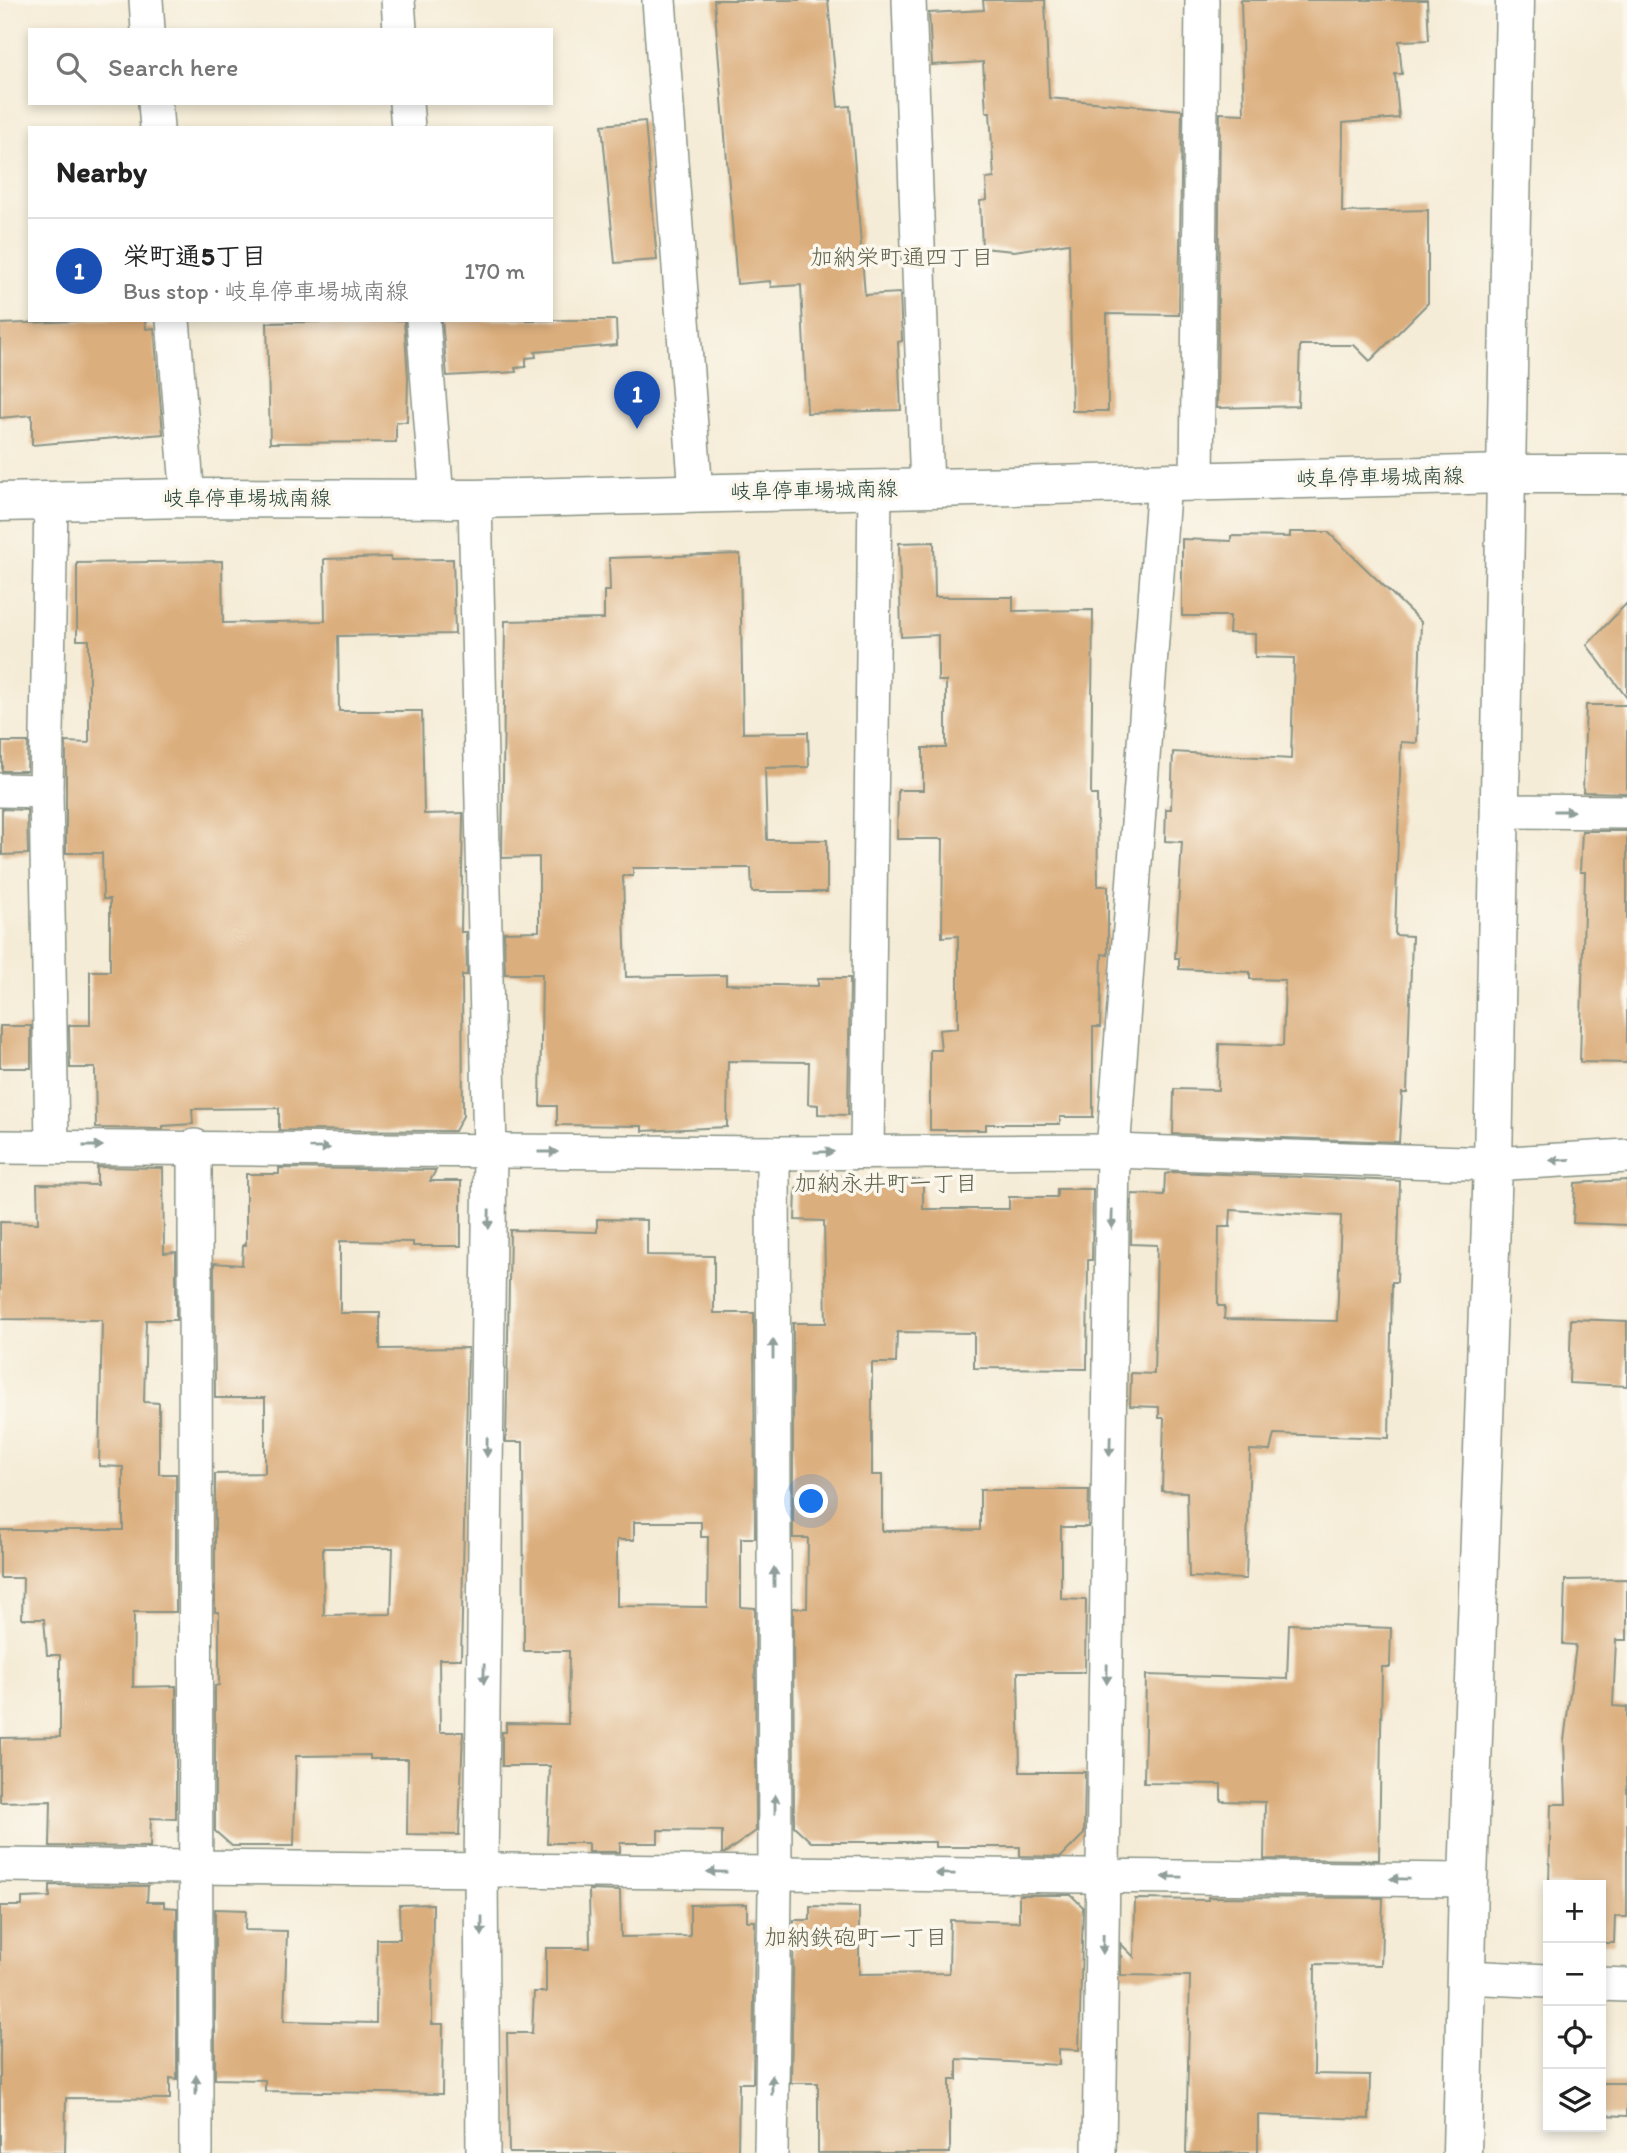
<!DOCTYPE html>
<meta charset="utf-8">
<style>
:root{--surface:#fff;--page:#f6f6f6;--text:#222;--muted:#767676;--line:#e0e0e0;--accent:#d1495b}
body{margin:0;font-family:Itim,"Klee One",sans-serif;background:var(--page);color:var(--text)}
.controls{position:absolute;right:21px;bottom:21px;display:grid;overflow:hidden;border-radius:0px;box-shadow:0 4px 10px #0003}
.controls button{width:63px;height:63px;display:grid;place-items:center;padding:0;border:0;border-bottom:2px solid var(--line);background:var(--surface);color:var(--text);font:35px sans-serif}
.you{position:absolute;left:812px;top:1502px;width:24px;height:24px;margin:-18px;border:5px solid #fff;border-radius:50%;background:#1a73e8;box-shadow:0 0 0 10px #1a73e833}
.badge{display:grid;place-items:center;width:46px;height:46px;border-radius:50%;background:var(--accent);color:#fff;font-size:23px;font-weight:700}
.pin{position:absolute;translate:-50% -58px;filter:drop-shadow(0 2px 4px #0008)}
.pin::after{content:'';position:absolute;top:37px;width:24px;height:21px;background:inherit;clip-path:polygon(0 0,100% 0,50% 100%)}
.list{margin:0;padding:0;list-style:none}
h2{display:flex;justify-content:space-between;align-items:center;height:91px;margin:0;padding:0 28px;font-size:30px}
h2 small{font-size:23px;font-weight:400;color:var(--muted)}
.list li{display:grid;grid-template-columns:46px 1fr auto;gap:21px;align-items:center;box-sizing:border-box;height:105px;padding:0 28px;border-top:2px solid var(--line)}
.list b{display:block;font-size:26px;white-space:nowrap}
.list p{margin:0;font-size:23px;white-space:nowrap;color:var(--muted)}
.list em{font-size:23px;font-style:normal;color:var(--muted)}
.icon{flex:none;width:38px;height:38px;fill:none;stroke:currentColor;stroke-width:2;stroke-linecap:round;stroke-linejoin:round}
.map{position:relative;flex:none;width:1627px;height:2153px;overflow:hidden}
.search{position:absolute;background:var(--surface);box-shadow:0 4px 10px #0003;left:28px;top:28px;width:525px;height:77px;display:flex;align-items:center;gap:18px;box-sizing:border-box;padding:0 24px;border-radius:0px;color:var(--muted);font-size:26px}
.panel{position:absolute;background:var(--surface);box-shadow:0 4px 10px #0003;left:28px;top:126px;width:525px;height:196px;border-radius:0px}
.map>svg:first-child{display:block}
</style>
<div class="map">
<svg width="1627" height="2153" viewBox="0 0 1627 2153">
<rect width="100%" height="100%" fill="#fbf7ec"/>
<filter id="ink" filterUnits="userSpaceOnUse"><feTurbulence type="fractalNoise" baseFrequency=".0143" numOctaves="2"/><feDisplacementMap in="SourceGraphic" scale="14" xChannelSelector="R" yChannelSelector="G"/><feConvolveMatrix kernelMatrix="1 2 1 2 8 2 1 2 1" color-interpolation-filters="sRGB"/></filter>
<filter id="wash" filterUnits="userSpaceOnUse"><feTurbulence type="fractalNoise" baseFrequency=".00686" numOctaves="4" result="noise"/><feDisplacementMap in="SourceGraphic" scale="28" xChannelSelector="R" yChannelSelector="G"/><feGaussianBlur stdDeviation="1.57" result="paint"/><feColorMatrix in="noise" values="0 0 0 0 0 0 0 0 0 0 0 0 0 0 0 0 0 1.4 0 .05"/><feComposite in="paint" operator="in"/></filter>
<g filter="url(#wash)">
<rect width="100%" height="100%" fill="#f5ecd7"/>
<g id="blocks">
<g fill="#dbae7d" fill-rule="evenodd">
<polygon points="714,0 828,0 838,107 850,106 865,295 900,293 902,341 898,342 901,410 807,413 801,285 771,287 770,281 737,284"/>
<polygon points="983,0 1045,0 1049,98 1182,110 1179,315 1107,314 1108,411 1072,411 1069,243 1014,251 982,248 980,201 987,200 986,179 994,178 990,112 986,112 983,62 932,65 929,13 984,10"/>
<polygon points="1241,0 1427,0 1429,40 1399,41 1402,74 1395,74 1399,118 1343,123 1342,212 1428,210 1428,303 1370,361 1354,345 1300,345 1298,406 1217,408 1220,113 1244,114"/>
<polygon points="645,121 657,260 615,263 602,125"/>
<polygon points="105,320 145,320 146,329 154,328 163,434 32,445 32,415 0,418 0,324"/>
<polygon points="404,320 408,378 407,422 396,422 396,442 270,443 267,323"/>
<polygon points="442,320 616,320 617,345 535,352 536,357 526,358 526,367 515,368 516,372 447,376"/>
<polygon points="1290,532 1328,532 1421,622 1417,743 1401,742 1395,935 1412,936 1407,1093 1402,1093 1399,1142 1173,1134 1174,1089 1218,1090 1219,1044 1283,1046 1285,980 1250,979 1250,972 1179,969 1179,958 1175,958 1182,842 1165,841 1166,809 1171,809 1173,752 1291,759 1294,658 1255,657 1255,634 1229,633 1230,616 1182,616 1182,539 1231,541 1231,536 1290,537"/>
<polygon points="934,542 935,597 1013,597 1013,611 1093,610 1091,795 1097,795 1098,886 1108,886 1108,955 1102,954 1100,1027 1093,1027 1093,1117 1060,1117 1060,1124 986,1124 986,1130 930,1130 930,1050 941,1050 939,1030 958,1028 958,936 942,937 943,839 897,839 898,790 923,790 923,748 946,748 946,681 938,681 938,635 901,637 899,543"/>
<polygon points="740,554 743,733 808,732 809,767 765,768 767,840 827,840 827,892 752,892 751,868 633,868 633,876 623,876 626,977 726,975 726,984 818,986 818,978 850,978 848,1115 818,1114 818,1105 808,1104 809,1062 728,1061 727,1127 642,1131 642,1126 557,1125 557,1106 540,1106 542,974 505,974 504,932 539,931 539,857 502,858 505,621 604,619 604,591 610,591 609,558"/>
<polygon points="390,557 391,560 453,559 455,634 338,636 339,711 422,711 424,814 463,813 461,932 466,932 467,975 462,975 463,1116 455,1131 279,1130 279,1108 192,1109 193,1124 163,1126 163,1129 96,1128 95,1068 70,1068 69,1025 90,1025 90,971 110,971 110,899 103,899 102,853 66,853 66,742 89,743 89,640 77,640 77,563 222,561 223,623 325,621 324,559"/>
<polygon points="1627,603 1627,698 1587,645"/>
<polygon points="1586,705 1627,705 1627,793 1583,792"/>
<polygon points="2,742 28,742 27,771 2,771"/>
<polygon points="2,809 27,810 28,854 2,855"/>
<polygon points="1582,831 1627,831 1627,1063 1580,1062 1585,872 1580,872"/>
<rect x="0" y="1026" width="31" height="42"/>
<polygon points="97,1167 163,1168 164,1253 176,1252 176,1320 146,1320 144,1402 159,1403 159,1474 176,1474 176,1612 134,1612 133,1687 176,1686 176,1819 151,1818 150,1847 50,1846 51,1801 0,1802 0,1738 60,1737 60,1655 47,1655 44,1619 22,1619 23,1578 0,1578 0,1530 123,1530 123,1467 99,1466 102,1320 0,1319 0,1222 38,1223 37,1184 97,1185"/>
<path d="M279,1168l157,2 -6,11h31v65h-48v-4l-73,-1v72h40v36l88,-1 -7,311h-22l1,73h23l-4,103 -52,-1 1,-75h-38v-4l-74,1 -2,90h-62l-17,-15v-145l4,-1v-73h-4v-138l50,-1v-75h-50l-1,-135 28,2 1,-20h3v-71h33zM323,1548h70l-2,66 -67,1z"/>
<path d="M1173,1172l227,9 -3,101h-5l-3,156 -115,-4 -4,17 -20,-1 -4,129 -57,-2 -2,-85 -25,-1 2,-73h-5v-11l-29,-1 1,-33 23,1 3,-129 -26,-1 1,-50 32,1 1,-21zM1231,1210l110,6 -4,105 -113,-2 1,-13h-7l1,-79h11z"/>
<polygon points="835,1179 923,1180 923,1209 1009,1209 1009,1197 1057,1197 1057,1189 1093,1189 1092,1260 1088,1260 1087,1369 974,1368 974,1333 897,1332 896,1363 872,1363 872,1475 882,1475 882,1531 980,1530 980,1490 1089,1490 1088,1527 1061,1527 1061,1599 1086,1600 1085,1672 1018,1672 1020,1772 1085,1772 1084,1834 1061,1857 1020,1856 1020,1847 935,1847 935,1842 811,1842 794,1826 793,1608 807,1608 808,1538 793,1538 793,1323 826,1323 824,1221 795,1220 796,1188 835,1188"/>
<polygon points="1627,1180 1627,1225 1573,1223 1575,1183"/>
<path d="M597,1219l50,1v35l67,1v57h40l1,225h-14v69l14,1 1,223 -31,22h-3v-22l-64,-1v13h-38v9h-32v-9h-41l3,-77h-48v-34h4v-9l62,1 1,-73h-45l-1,-209h-17l4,-212 87,2zM634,1522h67v15h7l-1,70 -90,-1v-66h17z"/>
<polygon points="1571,1319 1627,1321 1627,1386 1569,1383"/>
<polygon points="1627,1579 1627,1640 1616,1640 1613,1706 1627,1707 1627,1917 1615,1917 1614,1943 1601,1943 1601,1885 1549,1885 1551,1804 1566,1804 1564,1741 1576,1645 1563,1644 1565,1580"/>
<polygon points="1289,1624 1391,1628 1390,1667 1382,1667 1379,1860 1264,1859 1265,1802 1221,1801 1221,1784 1144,1783 1146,1675 1287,1679"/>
<polygon points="50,1885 148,1886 147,1902 164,1902 164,1907 177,1908 177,2079 170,2078 170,2099 66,2098 65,2153 0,2153 0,1906 22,1906 22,1898 50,1897"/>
<polygon points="589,1890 620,1891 621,1937 690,1936 690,1905 747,1904 747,1921 755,1921 753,2083 739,2083 738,2153 509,2153 507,2033 532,2033 534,1992 546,1992 546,1948 590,1948"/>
<polygon points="1019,1895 1071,1895 1083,1907 1079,2050 1059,2049 1059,2065 957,2059 957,2080 950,2080 950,2153 818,2153 818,2083 791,2083 794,1920 810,1920 810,1906 859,1907 859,1974 949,1973 950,1920 1019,1922"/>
<polygon points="1208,1897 1383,1898 1381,1965 1315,1964 1314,2074 1370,2075 1369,2119 1258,2115 1258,2153 1186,2153 1190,1976 1121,1975 1121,1944 1134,1957 1135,1899 1208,1900"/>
<polygon points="433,1904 432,2024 443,2024 442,2094 265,2091 265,2080 215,2079 215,1909 246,1910 245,1930 287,1931 284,2021 376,2023 377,1939 400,1939 399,1905"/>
<polygon points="1601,2083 1627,2083 1627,2116 1601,2115"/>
</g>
</g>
</g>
<g filter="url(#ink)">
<use href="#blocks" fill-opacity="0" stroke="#8a9486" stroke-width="2"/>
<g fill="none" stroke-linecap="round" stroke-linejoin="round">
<g stroke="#8a9486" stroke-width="36">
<g id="street">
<polyline points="146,0 148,30"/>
<polyline points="398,0 400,30"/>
<polyline points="659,0 696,493"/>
<polyline points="909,0 927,488"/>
<polyline points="155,103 157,128"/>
<polyline points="406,103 408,128"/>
<polyline points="173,320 188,498"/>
<polyline points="423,320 437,499"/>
<polyline points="1197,481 1202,0"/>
<polyline points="475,499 490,1151 481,1870 483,2153"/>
<polyline points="51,501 46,791 52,1145"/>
<polyline points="0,790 46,791"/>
<polyline points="1501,811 1627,812"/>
<polyline points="195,1146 196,2153"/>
<polyline points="0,1147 773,1153 1113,1151 1493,1164 1627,1156"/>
<polyline points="867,1152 875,489"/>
<polyline points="0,1865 1468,1880"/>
<polyline points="1465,1977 1548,1981"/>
<polyline points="1601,1984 1627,1985"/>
<polyline points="771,2153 775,1892 773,1153"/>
<polyline points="1099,2153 1113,1151 1164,482"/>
</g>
</g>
<g stroke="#8a9486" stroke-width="41">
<g id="secondary">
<polyline points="0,502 188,498 475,499 1507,474 1627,474"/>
<polyline points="1462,2153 1468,1880 1493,1164 1515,0"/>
</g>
</g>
<use href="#street" stroke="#fff" stroke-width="33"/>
<use href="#secondary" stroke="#fff" stroke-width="38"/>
</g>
<defs><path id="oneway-solid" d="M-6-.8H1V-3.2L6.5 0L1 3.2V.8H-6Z" transform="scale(1.75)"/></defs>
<g fill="#8f9e9a">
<use href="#oneway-solid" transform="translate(1564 811)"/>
<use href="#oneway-solid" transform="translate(93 1146)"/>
<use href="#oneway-solid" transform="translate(320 1148) rotate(1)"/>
<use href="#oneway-solid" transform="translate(548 1152)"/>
<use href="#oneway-solid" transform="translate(824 1152) rotate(-1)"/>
<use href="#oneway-solid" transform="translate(1560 1160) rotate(177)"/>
<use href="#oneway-solid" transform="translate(489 1219) rotate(91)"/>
<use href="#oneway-solid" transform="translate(1112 1219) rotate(91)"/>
<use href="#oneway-solid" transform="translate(773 1349) rotate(-90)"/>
<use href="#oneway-solid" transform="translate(1110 1446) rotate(91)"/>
<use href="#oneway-solid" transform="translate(487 1447) rotate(91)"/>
<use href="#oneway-solid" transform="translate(774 1577) rotate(-90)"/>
<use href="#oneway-solid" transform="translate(484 1674) rotate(91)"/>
<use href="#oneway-solid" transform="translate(1107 1674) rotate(91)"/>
<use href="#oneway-solid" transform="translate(775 1804) rotate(-90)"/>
<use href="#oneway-solid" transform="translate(717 1872) rotate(-179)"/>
<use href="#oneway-solid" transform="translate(945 1874) rotate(-179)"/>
<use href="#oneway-solid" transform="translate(1172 1877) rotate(-179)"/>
<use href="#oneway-solid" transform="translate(1400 1879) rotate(-179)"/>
<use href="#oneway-solid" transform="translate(482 1926) rotate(90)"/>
<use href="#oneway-solid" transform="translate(1103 1944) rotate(91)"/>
<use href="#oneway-solid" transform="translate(196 2085) rotate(-90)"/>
<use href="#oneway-solid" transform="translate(772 2085) rotate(-89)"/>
</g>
</g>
<g text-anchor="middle" stroke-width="7" stroke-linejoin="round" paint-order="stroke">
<g font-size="21" fill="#1f3d34" stroke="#fbf7ec">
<text transform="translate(1380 477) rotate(-1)" y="7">岐阜停車場城南線</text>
<text transform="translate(814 490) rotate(-1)" y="7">岐阜停車場城南線</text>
<text x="247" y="505">岐阜停車場城南線</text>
</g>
<g font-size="23" fill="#61654e" stroke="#fbf7ec">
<text x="902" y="265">加納栄町通四丁目</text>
<text x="886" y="1191">加納永井町一丁目</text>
<text x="856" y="1945">加納鉄砲町一丁目</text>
</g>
</g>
</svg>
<div class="controls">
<button>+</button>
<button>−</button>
<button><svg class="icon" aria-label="locate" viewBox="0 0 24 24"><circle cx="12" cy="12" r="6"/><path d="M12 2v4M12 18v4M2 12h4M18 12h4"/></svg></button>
<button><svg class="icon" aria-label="layers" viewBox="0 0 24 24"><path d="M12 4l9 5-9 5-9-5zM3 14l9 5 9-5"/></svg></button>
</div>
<div class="you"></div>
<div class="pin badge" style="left:637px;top:429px;background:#1a4fb4">1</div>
<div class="search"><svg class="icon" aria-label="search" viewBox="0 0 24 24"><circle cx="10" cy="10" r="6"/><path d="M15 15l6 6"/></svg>Search here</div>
<section class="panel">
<h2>Nearby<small></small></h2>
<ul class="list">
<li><span class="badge" style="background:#1a4fb4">1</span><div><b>栄町通5丁目</b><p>Bus stop · 岐阜停車場城南線</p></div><em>170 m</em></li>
</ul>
</section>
</div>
